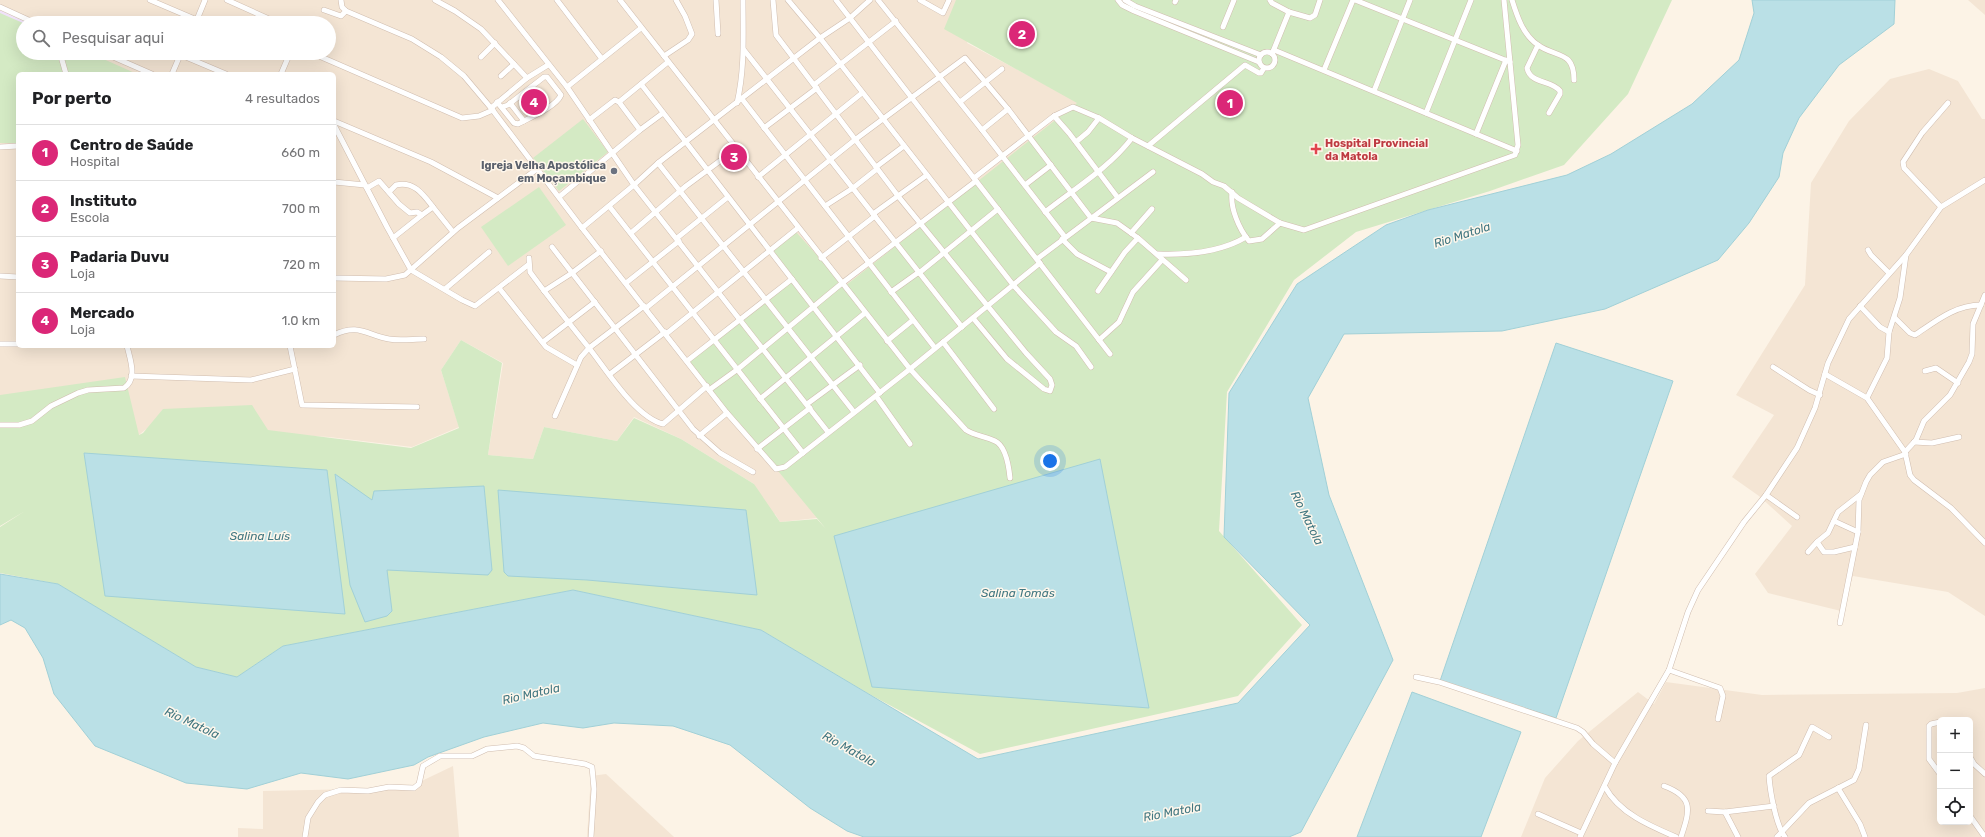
<!DOCTYPE html>
<html lang="pt">
<meta charset="utf-8">
<style>
:root{--surface:#fff;--page:#f2f2f2;--text:#202124;--muted:#757577;--line:#e0e0e0;--accent:#db2777}
body{margin:0;font-family:Rubik,sans-serif;background:var(--page);color:var(--text)}
.controls{position:absolute;right:12px;bottom:12px;display:grid;overflow:hidden;border-radius:6px;box-shadow:0 4px 16px #0002}
.controls button{width:36px;height:36px;display:grid;place-items:center;padding:0;border:0;border-bottom:1px solid var(--line);background:var(--surface);color:var(--text);font:20px sans-serif}
.you{position:absolute;left:1050px;top:461px;width:14px;height:14px;margin:-10px;border:3px solid #fff;border-radius:50%;background:#1a73e8;box-shadow:0 0 0 6px #1a73e833}
.badge{display:grid;place-items:center;width:26px;height:26px;border-radius:50%;background:var(--accent);color:#fff;font-size:13px;font-weight:700}
.pin{position:absolute;translate:-50% -50%;border:2px solid #fff;box-shadow:0 1px 4px #0006}
.list{margin:0;padding:0;list-style:none}
h2{display:flex;justify-content:space-between;align-items:center;height:52px;margin:0;padding:0 16px;font-size:17px}
h2 small{font-size:13px;font-weight:400;color:var(--muted)}
.list li{display:grid;grid-template-columns:26px 1fr auto;gap:12px;align-items:center;box-sizing:border-box;height:56px;padding:0 16px;border-top:1px solid var(--line)}
.list b{display:block;font-size:15px;white-space:nowrap}
.list p{margin:0;font-size:13px;white-space:nowrap;color:var(--muted)}
.list em{font-size:13px;font-style:normal;color:var(--muted)}
.icon{flex:none;width:22px;height:22px;fill:none;stroke:currentColor;stroke-width:2;stroke-linecap:round;stroke-linejoin:round}
.map{position:relative;flex:none;width:1985px;height:837px;overflow:hidden}
.search{position:absolute;background:var(--surface);box-shadow:0 4px 16px #0002;left:16px;top:16px;width:320px;height:44px;display:flex;align-items:center;gap:10px;box-sizing:border-box;padding:0 14px;border-radius:22px;color:var(--muted);font-size:15px}
.panel{position:absolute;background:var(--surface);box-shadow:0 4px 16px #0002;left:16px;top:72px;width:320px;height:276px;border-radius:6px}
.map>svg:first-child{display:block}
</style>
<div class="map">
<svg width="1985" height="837" viewBox="0 0 1985 837">
<rect width="100%" height="100%" fill="#fcf3e6"/>
<g fill="#f4e5d4" fill-rule="evenodd">
<path d="M0,0h988l-21,43 224,119 119,82 -356,195 -137,79 -37,4 -5,-8 -14,1 -7,-31 -73,-45 -47,-22 -17,24 -73,-14 -11,32 -45,-4 15,-92 -42,-23 -20,30 18,57 -47,20 -83,-10 -61,-4 -100,-14 -23,11 -16,13 -37,7 -92,56zM23,23h306v30h-306zM18,74h316v272h-316z"/>
<polygon points="1968,0 1985,0 1985,15"/>
<polygon points="1929,69 1958,81 1982,119 1985,119 1985,616 1948,592 1853,576 1841,611 1768,593 1755,574 1792,526 1759,496 1732,477 1774,415 1736,395 1805,285 1811,183 1849,121 1890,79"/>
<path d="M1666,682l96,13 195,-2 28,-5v149h-464l24,-59 33,-37 60,-49 16,12zM1940,720h30v102h-30z"/>
<polygon points="453,766 459,837 238,837 238,828 263,829 263,791 407,788"/>
<polygon points="606,774 674,837 587,837 591,776"/>
</g>
<polygon fill="#f0e2f9" points="0,10 29,23 23,23 23,34 0,35"/>
<g fill="#d4eac4">
<polygon points="956,0 1672,0 1628,94 1564,165 1490,191 1356,232 1294,280 1227,392 1219,531 1302,625 1238,696 980,754 869,694 761,630 573,590 283,646 237,677 196,667 58,584 0,573 0,527 25,511 0,526 0,395 125,377 139,435 143,433 163,409 252,405 268,430 411,448 459,428 441,370 461,340 502,363 488,455 533,459 544,427 617,441 634,418 681,439 754,484 780,522 817,519 826,529 688,362 791,278 772,251 796,232 845,286 1077,103 944,29"/>
<polygon points="0,13 23,23 23,53 90,53 137,74 18,74 18,143 0,143"/>
<polygon points="583,119 608,152 559,191 533,158"/>
<polygon points="539,187 566,225 508,266 481,227"/>
</g>
<g fill="#bae0e6" stroke="#a1d0d7">
<polygon points="1752,0 1895,0 1894,24 1839,65 1799,118 1783,153 1779,177 1749,223 1718,260 1605,309 1502,331 1344,334 1308,398 1329,495 1393,660 1301,832 1289,837 864,837 847,831 810,808 730,745 673,726 614,723 583,728 543,723 484,737 428,757 414,765 348,779 301,773 247,789 186,783 95,746 54,694 43,658 25,628 11,620 0,625 0,574 58,584 196,667 237,677 283,646 573,590 761,630 978,759 1238,703 1310,625 1224,537 1229,393 1297,284 1386,225 1428,210 1567,175 1611,154 1692,104 1739,60 1754,13"/>
<polygon points="1556,343 1673,381 1556,718 1440,681"/>
<polygon points="84,453 327,470 345,614 105,596"/>
<polygon points="1100,459 1149,708 872,687 834,536"/>
<polygon points="335,474 372,500 374,491 484,486 492,570 488,575 387,570 392,611 387,616 365,622 350,585"/>
<polygon points="498,490 746,510 757,595 587,580 508,576 504,572"/>
<polygon points="1412,692 1521,732 1481,837 1357,837"/>
</g>
<g fill="none" stroke-linecap="round" stroke-linejoin="round">
<g stroke="#d0bdaf" stroke-width="6">
<g id="minor">
<polyline points="150,0 197,20"/>
<polyline points="227,0 278,23"/>
<polyline points="341,0 342,7 346,11 412,39 441,57 464,76 491,108 582,228 727,413 776,469 785,467 910,369 1040,263"/>
<polyline points="435,0 455,11 481,29 527,78 548,65"/>
<polyline points="498,0 567,87 634,185 828,432"/>
<polyline points="557,0 602,59"/>
<path d="M620,0l290,369 56,61c9,6 19,6 29,11 11,5 14,27 15,37"/>
<polyline points="716,0 718,34"/>
<polyline points="773,0 776,35 898,196 1026,353 1050,379 1052,385 1050,391 1044,389 1007,359 973,318"/>
<polyline points="788,0 820,38 1014,286 1056,332 1076,346 1091,367"/>
<polyline points="836,0 1110,354"/>
<polyline points="878,0 982,130 1065,237"/>
<polyline points="920,0 943,13 949,0"/>
<polyline points="1118,0 1122,5 1134,11 1259,62"/>
<polyline points="1125,0 1135,6 1261,55"/>
<polyline points="1270,0 1272,3 1289,12"/>
<polyline points="1355,0 1510,62"/>
<path d="M1512,0c5,16 11,35 26,45 18,13 36,5 36,35"/>
<polyline points="1175,2 1176,0"/>
<polyline points="0,7 35,23"/>
<polyline points="324,10 341,16 346,11"/>
<polyline points="196,22 205,0"/>
<polyline points="1223,27 1234,0"/>
<path d="M1538,45l-11,23c3,16 25,12 33,23v3l-11,19"/>
<polyline points="744,50 962,327"/>
<polyline points="1274,50 1517,151"/>
<circle cx="1267" cy="60" r="8"/>
<polyline points="60,53 66,74"/>
<polyline points="104,53 152,74"/>
<polyline points="312,53 462,118 479,116 493,110"/>
<polyline points="1272,54 1289,12 1310,18 1315,15 1320,0"/>
<polyline points="181,55 226,74"/>
<polyline points="664,56 688,40 692,34 685,16 676,0"/>
<polyline points="481,57 495,43"/>
<polyline points="1324,70 1353,0"/>
<polyline points="172,74 181,53"/>
<polyline points="281,74 290,53"/>
<polyline points="501,76 514,64"/>
<polyline points="641,84 880,393"/>
<polyline points="815,84 896,21"/>
<polyline points="567,87 641,28"/>
<polyline points="1374,91 1410,0"/>
<polyline points="742,99 935,348"/>
<path d="M497,102l17,21 4,1c11,-6 38,-17 43,-29l-14,-18h-3l-36,28 -6,2"/>
<polyline points="619,102 640,130 663,113"/>
<polyline points="960,102 1002,69"/>
<polyline points="510,103 524,121"/>
<path d="M737,103c8,-34 6,-68 6,-103"/>
<polyline points="491,108 527,78"/>
<polyline points="1426,113 1471,0"/>
<polyline points="1054,116 1069,133 1118,198"/>
<polyline points="589,120 611,103 615,100 619,102 668,62"/>
<polyline points="334,121 431,162 498,198"/>
<polyline points="334,125 387,227 411,270 462,300 475,306 528,265"/>
<polyline points="764,128 817,88"/>
<polyline points="982,130 1008,109"/>
<polyline points="1476,134 1506,60"/>
<polyline points="1076,142 1088,132 1099,118"/>
<polyline points="1148,146 1245,65 1259,73 1261,73 1264,68"/>
<polyline points="0,147 18,146"/>
<polyline points="658,163 854,412"/>
<polyline points="876,167 904,146"/>
<polyline points="758,177 862,93"/>
<polyline points="974,178 1054,116 1073,107 1099,118 1132,138 1202,174 1213,182 1224,186 1238,198 1280,223 1304,230 1515,155 1518,145 1504,0"/>
<polyline points="334,182 365,185"/>
<polyline points="1025,185 1051,165"/>
<polyline points="367,188 379,181 399,204 410,213 417,212 422,215 393,238"/>
<path d="M389,192l7,-7c18,-4 27,9 37,22l-11,8"/>
<path d="M1232,192c-2,16 7,37 17,49l13,-2 18,-16"/>
<polyline points="559,197 640,130"/>
<polyline points="609,206 803,453"/>
<polyline points="825,206 853,188 877,169"/>
<polyline points="433,207 453,232"/>
<polyline points="1941,207 1904,168 1903,162 1922,133 1948,103"/>
<path d="M1045,212c29,-23 64,-44 87,-74"/>
<polyline points="873,214 927,175"/>
<polyline points="582,228 634,185 658,163 820,38 850,18 870,0"/>
<polyline points="631,233 686,186 736,149"/>
<polyline points="1131,233 1152,209"/>
<polyline points="677,238 728,197"/>
<polyline points="1062,239 1077,254 1111,272"/>
<polyline points="552,247 693,429 720,453 753,472"/>
<polyline points="1868,250 1871,255 1889,273"/>
<path d="M1158,254c28,1 63,-2 88,-17"/>
<path d="M529,258l1,14c19,26 39,51 59,76 17,21 46,69 74,76l44,-38"/>
<polyline points="821,258 875,216"/>
<polyline points="1037,259 1153,172"/>
<polyline points="919,273 998,209"/>
<polyline points="0,276 18,277"/>
<polyline points="334,278 386,279 405,275 458,228 537,169"/>
<polyline points="626,283 679,241"/>
<polyline points="499,288 546,347 577,365"/>
<polyline points="445,289 489,252"/>
<polyline points="544,291 572,273 601,251"/>
<polyline points="1098,291 1125,252 1138,238"/>
<polyline points="891,292 919,272"/>
<polyline points="1860,306 1880,327 1889,332"/>
<polyline points="646,308 856,139 965,58 1008,109 1091,218 1117,223 1138,238 1186,280"/>
<path d="M1895,318l15,15 5,2c21,-14 40,-30 66,-30"/>
<polyline points="666,334 798,228"/>
<path d="M334,335c24,-12 33,0 55,4 11,2 24,0 35,0"/>
<polyline points="1099,340 1119,322 1133,292 1162,260"/>
<polyline points="887,341 913,320"/>
<polyline points="543,342 595,302"/>
<polyline points="943,342 994,409"/>
<polyline points="0,344 18,344"/>
<polyline points="290,346 302,405 417,407"/>
<polyline points="687,361 792,279"/>
<polyline points="1773,367 1809,390 1820,395"/>
<polyline points="1925,371 1936,368 1958,383"/>
<polyline points="610,374 665,332"/>
<polyline points="1825,374 1867,398 1905,452 1910,475 1914,480 1951,508 1985,543"/>
<polyline points="131,376 251,380 295,369"/>
<polyline points="709,390 738,369 841,284 976,181"/>
<polyline points="876,396 910,444"/>
<polyline points="1867,398 1887,358 1889,332 1900,298 1906,255"/>
<polyline points="760,399 865,313"/>
<polyline points="807,404 860,365"/>
<polyline points="555,416 581,357 589,348 644,306"/>
<path d="M0,425h19l13,-4 19,-15 27,-13 10,-3 36,-2c14,-9 6,-29 3,-42"/>
<polyline points="699,436 727,413"/>
<polyline points="1914,442 1932,443 1959,437"/>
<polyline points="757,449 810,408"/>
<polyline points="1905,452 1916,440 1924,421 1950,395 1969,362 1972,354 1973,324 1985,295"/>
<polyline points="1766,495 1797,517"/>
<polyline points="1834,521 1858,532"/>
<polyline points="1817,542 1828,533 1838,512 1861,494"/>
<polyline points="1808,552 1817,542 1824,552 1834,552 1855,547"/>
<polyline points="1840,623 1858,532 1859,500 1866,482 1870,475 1883,462 1906,454"/>
<polyline points="1669,670 1720,688 1723,696 1718,719"/>
<polyline points="1416,677 1439,682 1577,728 1583,732 1593,744 1615,763"/>
<polyline points="1947,720 1952,720"/>
<polyline points="1940,722 1931,724 1929,726 1929,759 1940,774"/>
<polyline points="1970,757 1974,764 1985,774"/>
<path d="M1664,786c30,11 26,24 17,51"/>
<path d="M1605,787c14,26 45,39 71,50"/>
<polyline points="1838,788 1860,824 1865,837"/>
<polyline points="1708,811 1725,812 1774,806"/>
<polyline points="1725,812 1738,837"/>
<polyline points="1538,814 1581,833"/>
<polyline points="1970,816 1985,837"/>
<polyline points="305,837 308,818 318,802 325,795 341,790 368,791 389,787 414,788 419,784 423,766 440,756 472,756 487,749 517,746 524,748 534,756 585,764 592,767 594,789 591,837"/>
<polyline points="1580,837 1615,763 1669,670 1688,612 1698,590 1744,522 1766,495 1797,448 1815,408 1828,363 1849,319 1906,255 1941,207 1985,180"/>
<polyline points="1777,837 1809,803 1854,780 1859,769 1866,725"/>
<path d="M1785,837c-9,-11 -15,-46 -16,-61l30,-21 13,-28 17,10"/>
</g>
</g>
<use href="#minor" stroke="#fff" stroke-width="5"/>
</g>
<path fill="#e0444e" stroke="#fff7ec" stroke-width="1.5" d="M1314 143h4v4h4v4h-4v4h-4v-4h-4v-4h4z"/>
<circle fill="#6b7280" stroke="#fff7ec" stroke-width="1.5" cx="614" cy="171" r="4"/>
<g text-anchor="middle" stroke-width="3" stroke-linejoin="round" paint-order="stroke">
<g font-size="11" font-weight="bold" fill="#be3a42" stroke="#fff7ec" text-anchor="start">
<text x="1325" y="147">Hospital Provincial<tspan x="1325" dy="13">da Matola</tspan></text>
</g>
<g font-size="11" font-weight="bold" fill="#5b616d" stroke="#fff7ec" text-anchor="end">
<text x="606" y="169">Igreja Velha Apostólica<tspan x="606" dy="13">em Moçambique</tspan></text>
</g>
<g font-size="12" font-style="italic" fill="#427781" stroke="#fff7ec">
<text transform="translate(1462 235) rotate(-18)" y="4">Rio Matola</text>
<text transform="translate(1307 518) rotate(64)" y="4">Rio Matola</text>
<text x="260" y="540">Salina Luís</text>
<text x="1018" y="597">Salina Tomás</text>
<text transform="translate(531 694) rotate(-13)" y="4">Rio Matola</text>
<text transform="translate(192 723) rotate(25)" y="4">Rio Matola</text>
<text transform="translate(849 749) rotate(29)" y="4">Rio Matola</text>
<text transform="translate(1172 812) rotate(-11)" y="4">Rio Matola</text>
</g>
</g>
</svg>
<div class="controls">
<button>+</button>
<button>−</button>
<button><svg class="icon" aria-label="locate" viewBox="0 0 24 24"><circle cx="12" cy="12" r="6"/><path d="M12 2v4M12 18v4M2 12h4M18 12h4"/></svg></button>
</div>
<div class="you"></div>
<div class="pin badge" style="left:1230px;top:103px">1</div>
<div class="pin badge" style="left:1022px;top:34px">2</div>
<div class="pin badge" style="left:734px;top:157px">3</div>
<div class="pin badge" style="left:534px;top:102px">4</div>
<div class="search"><svg class="icon" aria-label="search" viewBox="0 0 24 24"><circle cx="10" cy="10" r="6"/><path d="M15 15l6 6"/></svg>Pesquisar aqui</div>
<section class="panel">
<h2>Por perto<small>4 resultados</small></h2>
<ul class="list">
<li><span class="badge">1</span><div><b>Centro de Saúde</b><p>Hospital</p></div><em>660 m</em></li>
<li><span class="badge">2</span><div><b>Instituto</b><p>Escola</p></div><em>700 m</em></li>
<li><span class="badge">3</span><div><b>Padaria Duvu</b><p>Loja</p></div><em>720 m</em></li>
<li><span class="badge">4</span><div><b>Mercado</b><p>Loja</p></div><em>1.0 km</em></li>
</ul>
</section>
</div>
